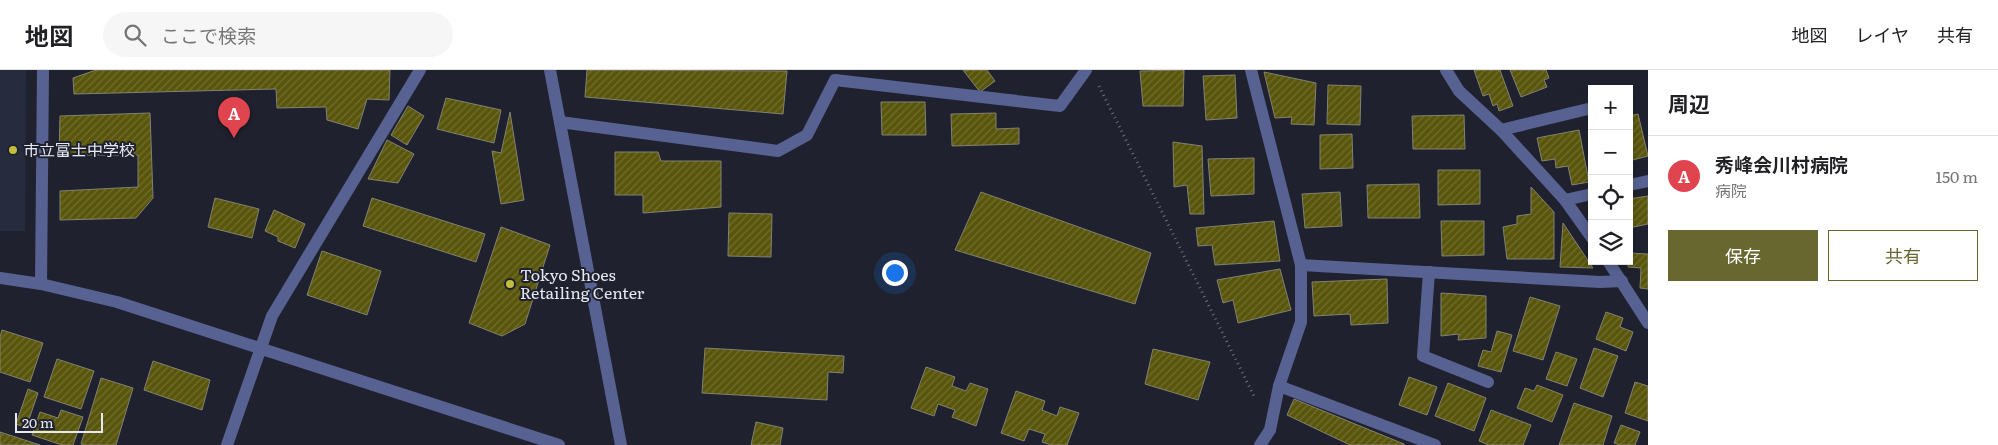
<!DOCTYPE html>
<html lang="ja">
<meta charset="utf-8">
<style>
:root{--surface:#fff;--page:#f6f6f6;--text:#202124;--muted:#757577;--line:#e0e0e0;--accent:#696730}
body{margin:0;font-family:Literata,"Noto Sans JP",serif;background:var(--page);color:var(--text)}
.controls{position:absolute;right:15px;top:15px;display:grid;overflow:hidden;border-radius:0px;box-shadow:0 2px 8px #0003}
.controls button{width:45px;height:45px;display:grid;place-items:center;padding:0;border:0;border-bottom:1px solid var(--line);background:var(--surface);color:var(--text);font:25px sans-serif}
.scale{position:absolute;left:15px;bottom:12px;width:88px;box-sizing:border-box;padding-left:5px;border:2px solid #e6e9f1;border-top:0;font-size:14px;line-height:18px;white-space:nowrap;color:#e6e9f1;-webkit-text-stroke:4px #1f222e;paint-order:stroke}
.you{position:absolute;left:894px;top:202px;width:18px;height:18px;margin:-12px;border:4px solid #fff;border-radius:50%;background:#1a73e8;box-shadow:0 0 0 8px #1a73e833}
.badge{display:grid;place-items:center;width:32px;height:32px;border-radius:50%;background:var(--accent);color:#fff;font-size:16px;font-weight:700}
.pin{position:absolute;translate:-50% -41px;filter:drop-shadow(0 1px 2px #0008)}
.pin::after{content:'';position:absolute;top:26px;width:18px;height:15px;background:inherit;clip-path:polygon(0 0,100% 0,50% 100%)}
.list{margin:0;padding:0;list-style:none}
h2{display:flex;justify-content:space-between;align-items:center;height:65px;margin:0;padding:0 20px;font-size:21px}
h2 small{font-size:16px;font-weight:400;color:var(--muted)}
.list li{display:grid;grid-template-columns:32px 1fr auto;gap:15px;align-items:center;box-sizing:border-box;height:80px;padding:0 20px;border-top:1px solid var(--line)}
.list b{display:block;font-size:19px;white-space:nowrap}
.list p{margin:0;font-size:16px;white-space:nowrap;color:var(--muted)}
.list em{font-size:16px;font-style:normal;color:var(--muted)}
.actions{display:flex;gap:10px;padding:15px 20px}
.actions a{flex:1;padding:11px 0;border:1px solid var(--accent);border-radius:0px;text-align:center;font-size:18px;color:var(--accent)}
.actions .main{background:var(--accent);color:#fff}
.icon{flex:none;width:28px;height:28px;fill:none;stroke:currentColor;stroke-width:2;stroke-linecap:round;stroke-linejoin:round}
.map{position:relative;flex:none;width:1648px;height:375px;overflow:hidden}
header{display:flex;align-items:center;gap:30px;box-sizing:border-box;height:70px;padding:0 25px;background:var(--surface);border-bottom:1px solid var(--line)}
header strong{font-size:24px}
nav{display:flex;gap:28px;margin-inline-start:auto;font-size:18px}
.search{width:350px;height:45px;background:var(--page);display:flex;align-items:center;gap:12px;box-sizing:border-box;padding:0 18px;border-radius:28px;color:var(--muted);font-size:19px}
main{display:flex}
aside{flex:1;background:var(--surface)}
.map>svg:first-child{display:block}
</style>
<header>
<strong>地図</strong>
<div class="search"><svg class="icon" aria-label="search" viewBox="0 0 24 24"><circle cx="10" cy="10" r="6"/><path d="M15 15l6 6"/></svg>ここで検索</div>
<nav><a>地図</a><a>レイヤ</a><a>共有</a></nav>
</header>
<main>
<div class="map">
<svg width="1648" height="375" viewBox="0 0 1648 375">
<defs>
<pattern id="building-hatch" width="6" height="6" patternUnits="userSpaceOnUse" patternTransform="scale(1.25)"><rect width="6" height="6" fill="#59560c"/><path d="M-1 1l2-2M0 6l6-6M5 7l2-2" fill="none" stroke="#716e30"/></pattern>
</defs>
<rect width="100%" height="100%" fill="#1f222e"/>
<polygon fill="#262b3d" points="0,0 26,0 25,161 0,161"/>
<g fill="url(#building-hatch)" stroke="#828272">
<polygon points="96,0 390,0 389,30 367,29 358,59 327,50 326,37 277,38 276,19 74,24 73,8"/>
<polygon points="587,0 787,1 783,44 585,27"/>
<polygon points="963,0 987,0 995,11 980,22"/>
<polygon points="1184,0 1183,36 1143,36 1140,1"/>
<polygon points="1474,0 1500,0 1513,36 1499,41 1497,34 1493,36 1489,24 1483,26"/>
<polygon points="1510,0 1546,0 1549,8 1544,10 1547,17 1521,27"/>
<polygon points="1264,2 1316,13 1314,55 1291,54 1292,47 1275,48"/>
<polygon points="1235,5 1237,48 1206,50 1203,6"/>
<polygon points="1328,15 1361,16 1360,55 1327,54"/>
<polygon points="446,28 501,40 494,73 437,59"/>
<polygon points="881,32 925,32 926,65 882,65"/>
<polygon points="408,36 424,46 407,75 391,65"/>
<polygon points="510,42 524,130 501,134 492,81 501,83"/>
<polygon points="150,43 153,128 136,148 60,150 60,121 138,117 138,85 59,85 60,46"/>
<polygon points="996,43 996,59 1019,58 1019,74 952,76 951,44"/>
<polygon points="1638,44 1648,86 1629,91 1629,46"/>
<polygon points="1464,45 1465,79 1413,79 1412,46"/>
<polygon points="1579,60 1589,112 1572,115 1568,96 1556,98 1555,89 1542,91 1537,68"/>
<polygon points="1352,64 1353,98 1320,99 1320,65"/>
<polygon points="387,70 414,84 398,113 368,109"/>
<polygon points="1173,72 1202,76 1204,144 1190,144 1187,115 1174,117"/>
<polygon points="615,82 658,82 661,91 721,91 721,137 643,143 643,125 615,125"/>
<polygon points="1254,88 1254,124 1211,126 1208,89"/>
<polygon points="1438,100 1480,100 1480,134 1438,135"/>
<polygon points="1419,114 1420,148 1368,148 1367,115"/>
<polygon points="1531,117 1554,142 1554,189 1507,189 1503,157 1517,154 1517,146 1531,144"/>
<polygon points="981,122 1151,183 1135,234 955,180"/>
<polygon points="1340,122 1342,156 1305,158 1302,124"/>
<polygon points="1648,126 1648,154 1629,158 1629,129"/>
<polygon points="215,128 259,139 252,168 208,157"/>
<polygon points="372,128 485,164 476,192 363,156"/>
<polygon points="274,140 305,154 295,178 278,171 278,167 265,161"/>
<polygon points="729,143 772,144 771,187 728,186"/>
<polygon points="1274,151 1280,191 1215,195 1212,175 1198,176 1196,158"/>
<polygon points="1441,151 1484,151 1484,185 1442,186"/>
<polygon points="1563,153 1593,198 1560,197"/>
<polygon points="501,157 550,175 525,254 502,266 469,253"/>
<polygon points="322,181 381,201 367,245 307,225"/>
<polygon points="1629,183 1648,184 1648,219 1640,218 1641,198 1628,197"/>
<polygon points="1280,199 1291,240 1238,253 1233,230 1223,233 1217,210"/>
<polygon points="1387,209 1388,253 1351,255 1350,244 1314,246 1312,212"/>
<polygon points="1441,223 1486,226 1486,268 1458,270 1459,264 1441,266"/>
<polygon points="1530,227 1560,236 1543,290 1513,281"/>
<polygon points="1606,242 1623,248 1620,257 1633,262 1626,281 1596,269"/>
<polygon points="2,260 43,273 30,312 0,302 0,267"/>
<polygon points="1497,261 1512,265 1501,302 1478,296 1483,280 1491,282"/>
<polygon points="705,278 844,286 843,303 828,302 827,330 702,323"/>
<polygon points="1594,278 1618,286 1603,327 1580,318"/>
<polygon points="1153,279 1210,292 1198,330 1145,314"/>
<polygon points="1556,282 1577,289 1567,316 1546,309"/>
<polygon points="57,289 94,301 81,339 44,327"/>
<polygon points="153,291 210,310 202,340 144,320"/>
<polygon points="926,297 955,307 952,316 966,321 970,313 988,319 976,356 952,347 955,340 938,334 934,346 911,338"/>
<polygon points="1409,307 1437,317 1427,345 1399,335"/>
<polygon points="101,308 133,318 116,375 86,375 81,374"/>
<polygon points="1635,312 1648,316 1648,351 1625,343"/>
<polygon points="1448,313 1486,328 1474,361 1435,346"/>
<polygon points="1537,315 1563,325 1552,352 1517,338 1525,318 1534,321"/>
<polygon points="28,319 38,323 26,358 16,354"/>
<polygon points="1016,321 1045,331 1042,340 1057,346 1060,337 1079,343 1067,375 1051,375 1042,372 1045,364 1029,359 1024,371 1001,363"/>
<polygon points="1294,329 1404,374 1404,375 1350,375 1287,345"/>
<polygon points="1574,333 1612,346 1603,375 1559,375"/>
<polygon points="61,340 83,347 73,375 62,375 32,365 40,342 58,348"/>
<polygon points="1491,340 1531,355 1523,375 1489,375 1479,371"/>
<polygon points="756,352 783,358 780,375 751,375"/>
<polygon points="1621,355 1640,362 1635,375 1620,375 1614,373"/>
<polygon points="0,362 40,375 0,375"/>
</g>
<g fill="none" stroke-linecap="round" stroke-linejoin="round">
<polyline stroke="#6c6f79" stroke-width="3" stroke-dasharray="1 4" stroke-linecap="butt" points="1099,16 1255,328"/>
<g stroke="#576292" stroke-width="12">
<polyline points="560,52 778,81 807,65 835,10 1060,36 1086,0"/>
<polyline points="1270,360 1279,316"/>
</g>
<g stroke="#576292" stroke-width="12">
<polyline points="1251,0 1301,195 1301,252 1279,316 1435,375"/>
<polyline points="1446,0 1459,21 1501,60 1565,130 1592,168"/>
<polyline points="1501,60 1592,38"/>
<polyline points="1629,115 1648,111"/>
<polyline points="1565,130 1592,124"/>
<polyline points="1608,191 1648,253"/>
<polyline points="1301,195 1600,212 1622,211"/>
<polyline points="1429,202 1423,286 1488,312"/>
<polyline points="41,214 43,0"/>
<polyline points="227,375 272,246 420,0"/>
<polyline points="1260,375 1270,360"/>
</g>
<g stroke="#576292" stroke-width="12">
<polyline points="550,0 621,375"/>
<polyline points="0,208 41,214 117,232 559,375"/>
</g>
</g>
<g fill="#c2bd3f" stroke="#1f222e" stroke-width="2">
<circle cx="13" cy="80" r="5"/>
<circle cx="510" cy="214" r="5"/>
</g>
<g text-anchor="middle" stroke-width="4" stroke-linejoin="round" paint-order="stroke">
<g font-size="16" fill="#e6e9f1" stroke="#1f222e" text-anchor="start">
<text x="23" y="86">市立富士中学校</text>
<text x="520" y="211">Tokyo Shoes<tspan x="520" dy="18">Retailing Center</tspan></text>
</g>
</g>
</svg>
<div class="controls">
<button>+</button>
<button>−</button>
<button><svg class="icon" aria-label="locate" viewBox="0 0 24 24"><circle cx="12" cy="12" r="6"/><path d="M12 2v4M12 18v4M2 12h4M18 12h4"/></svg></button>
<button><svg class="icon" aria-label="layers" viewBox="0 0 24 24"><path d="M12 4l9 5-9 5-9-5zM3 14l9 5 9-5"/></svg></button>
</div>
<div class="scale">20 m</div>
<div class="you"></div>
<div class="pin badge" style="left:234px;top:68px;background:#e0444e">A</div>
</div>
<aside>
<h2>周辺<small></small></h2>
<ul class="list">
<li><span class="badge" style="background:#e0444e">A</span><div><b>秀峰会川村病院</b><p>病院</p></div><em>150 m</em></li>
</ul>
<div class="actions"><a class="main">保存</a><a>共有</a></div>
</aside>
</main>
